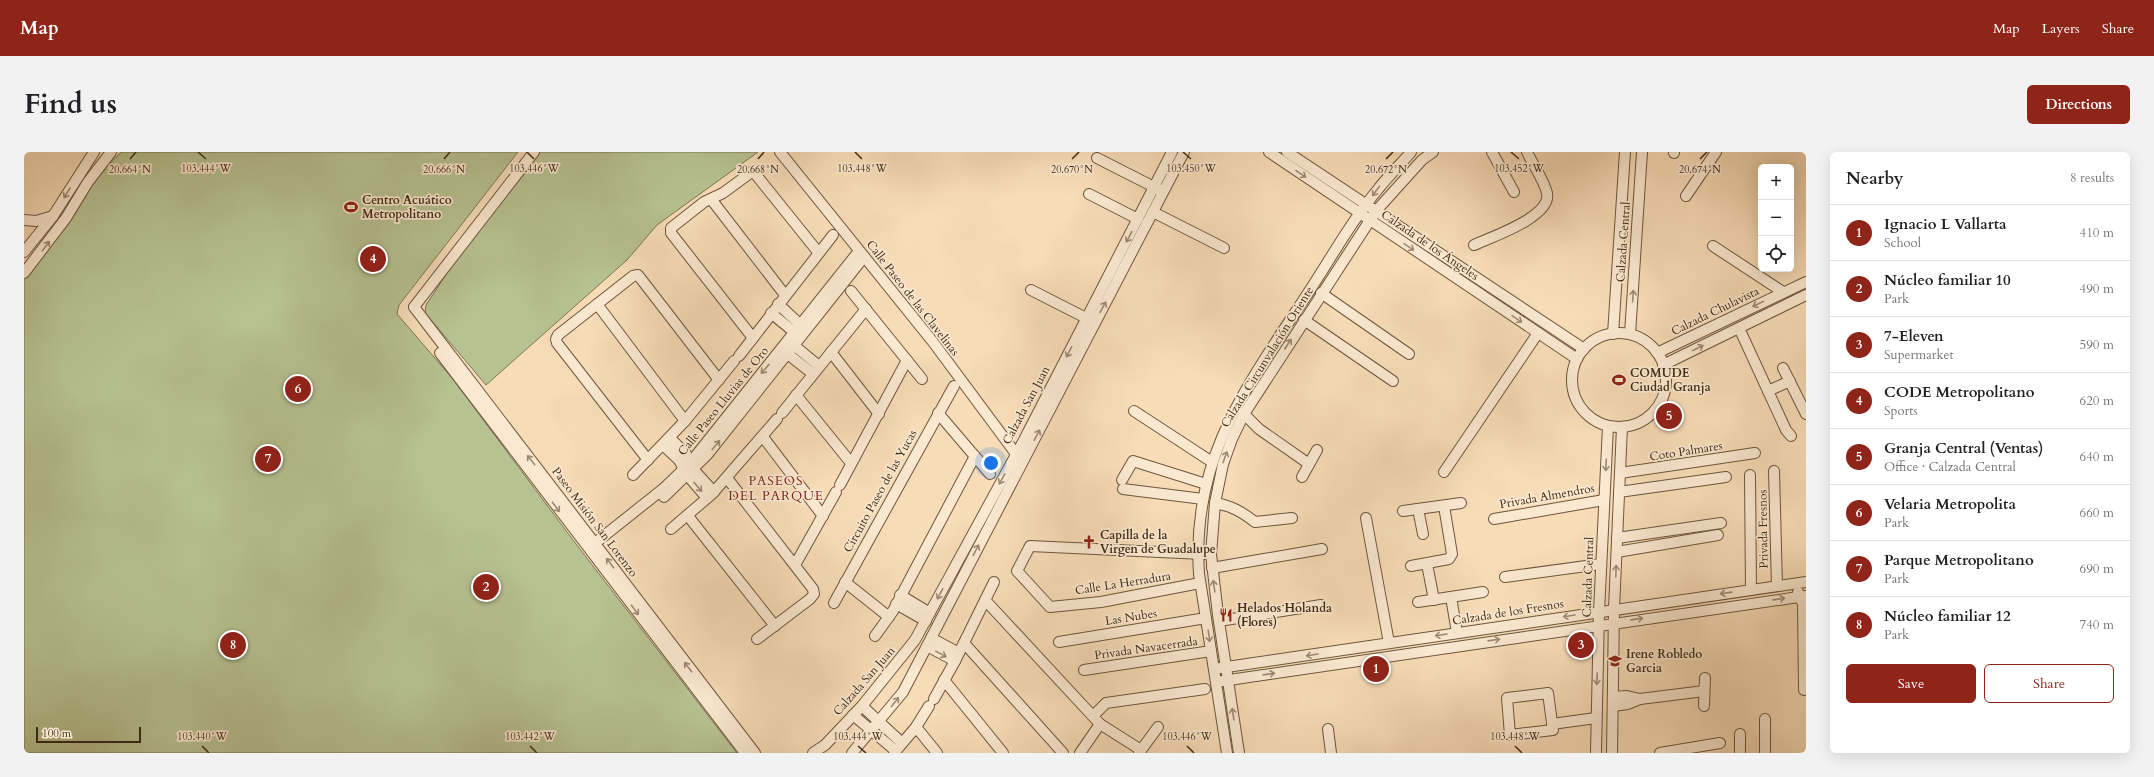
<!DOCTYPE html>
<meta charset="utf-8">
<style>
:root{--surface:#fff;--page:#f2f2f2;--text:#202124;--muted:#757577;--line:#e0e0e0;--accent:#8f2418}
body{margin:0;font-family:Cardo,serif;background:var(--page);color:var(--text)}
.controls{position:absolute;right:12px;top:12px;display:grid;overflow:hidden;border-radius:6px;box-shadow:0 4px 16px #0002}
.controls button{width:36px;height:36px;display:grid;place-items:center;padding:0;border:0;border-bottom:1px solid var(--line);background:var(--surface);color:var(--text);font:20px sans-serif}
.scale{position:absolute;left:12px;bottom:10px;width:105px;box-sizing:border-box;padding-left:4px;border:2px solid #412a13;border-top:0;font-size:11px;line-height:14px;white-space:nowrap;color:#412a13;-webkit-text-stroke:3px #fae8d0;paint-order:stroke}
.you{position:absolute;left:967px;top:311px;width:14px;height:14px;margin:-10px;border:3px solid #fff;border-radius:50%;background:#1a73e8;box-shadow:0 0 0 6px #1a73e833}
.badge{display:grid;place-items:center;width:26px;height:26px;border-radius:50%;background:var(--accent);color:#fff;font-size:13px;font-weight:700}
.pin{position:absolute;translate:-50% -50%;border:2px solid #fff;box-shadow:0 1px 4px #0006}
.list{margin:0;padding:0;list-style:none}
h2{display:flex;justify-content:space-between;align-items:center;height:52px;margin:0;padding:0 16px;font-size:17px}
h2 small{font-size:13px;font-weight:400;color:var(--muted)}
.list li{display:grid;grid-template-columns:26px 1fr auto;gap:12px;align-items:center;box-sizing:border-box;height:56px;padding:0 16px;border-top:1px solid var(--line)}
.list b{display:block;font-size:15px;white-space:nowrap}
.list p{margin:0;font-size:13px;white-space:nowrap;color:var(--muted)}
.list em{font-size:13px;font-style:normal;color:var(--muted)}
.actions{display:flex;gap:8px;padding:12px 16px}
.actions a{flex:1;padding:9px 0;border:1px solid var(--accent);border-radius:6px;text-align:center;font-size:14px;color:var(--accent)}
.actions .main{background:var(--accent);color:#fff}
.icon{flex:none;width:22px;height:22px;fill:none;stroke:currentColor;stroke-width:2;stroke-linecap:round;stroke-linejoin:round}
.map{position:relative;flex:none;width:1782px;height:601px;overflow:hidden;border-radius:6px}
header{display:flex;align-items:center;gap:24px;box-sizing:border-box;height:56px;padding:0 20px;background:var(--accent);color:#fff}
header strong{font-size:19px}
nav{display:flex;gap:22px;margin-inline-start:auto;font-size:14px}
.intro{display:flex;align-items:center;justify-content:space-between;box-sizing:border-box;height:96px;padding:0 24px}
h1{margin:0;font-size:28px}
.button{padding:10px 18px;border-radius:6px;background:var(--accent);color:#fff;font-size:14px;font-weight:700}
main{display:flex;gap:24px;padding:0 24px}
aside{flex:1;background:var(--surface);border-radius:6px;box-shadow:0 4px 16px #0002}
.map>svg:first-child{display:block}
</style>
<header>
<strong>Map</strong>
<nav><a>Map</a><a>Layers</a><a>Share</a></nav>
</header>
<div class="intro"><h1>Find us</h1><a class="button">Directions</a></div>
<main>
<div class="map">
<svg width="1782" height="601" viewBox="0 0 1782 601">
<rect width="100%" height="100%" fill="#f7dcb7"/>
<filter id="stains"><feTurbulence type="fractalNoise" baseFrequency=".005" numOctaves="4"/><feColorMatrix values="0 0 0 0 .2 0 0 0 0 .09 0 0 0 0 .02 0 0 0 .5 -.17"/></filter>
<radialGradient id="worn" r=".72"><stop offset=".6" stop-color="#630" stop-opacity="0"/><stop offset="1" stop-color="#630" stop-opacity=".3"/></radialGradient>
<g fill="#b7c292" stroke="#7c7652">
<polygon points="97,0 494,0 375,153 373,162 428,226 549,388 713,601 0,601 0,124 72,27"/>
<polygon points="514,0 734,0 633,73 603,108 462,233 401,161 402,153 439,97"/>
</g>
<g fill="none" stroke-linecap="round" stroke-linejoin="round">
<g stroke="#6e563c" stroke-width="12">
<g id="minor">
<polyline points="756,0 909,190 995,306"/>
<polyline points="1245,0 1553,207"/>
<polyline points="1263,0 1560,197"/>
<polyline points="1468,0 1490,40"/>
<polyline points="1650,1 1650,0"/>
<polyline points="1073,6 1136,38"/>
<polyline points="1065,42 1114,67"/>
<polyline points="1662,44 1692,0"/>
<polyline points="687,47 761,143"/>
<polyline points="1129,60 1200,96"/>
<polyline points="0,68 12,69 29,64"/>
<path d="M1450,93c17,-8 78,-28 73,-52 -3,-13 -14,-28 -20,-41"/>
<polyline points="1689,94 1759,140"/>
<polyline points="0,100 29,64 70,0"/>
<polyline points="0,121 42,66 64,30 87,0"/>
<polyline points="1007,138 1068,169"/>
<polyline points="827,139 898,227"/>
<polyline points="1297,141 1385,202"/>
<polyline points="573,152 661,269"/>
<polyline points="754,152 781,177"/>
<polyline points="390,155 731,601"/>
<polyline points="390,155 510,0"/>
<polyline points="747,161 775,184"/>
<polyline points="1280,168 1369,229"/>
<polyline points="1715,176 1762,278 1767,284"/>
<circle cx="1595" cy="228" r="47"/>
<polyline points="1589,182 1601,0"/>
<polyline points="1606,182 1618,0"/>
<polyline points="729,186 647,81 647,76 680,50 699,41 729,19 794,100"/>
<polyline points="766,190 795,214"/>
<polyline points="760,199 789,222"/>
<polyline points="807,200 855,262"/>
<polyline points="416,201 721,601"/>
<polyline points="1633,201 1782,130"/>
<polyline points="715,204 809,83"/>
<polyline points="1639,213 1782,143"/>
<polyline points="1759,216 1782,262"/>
<polyline points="1744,239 1766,229"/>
<polyline points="772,243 827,311"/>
<polyline points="1110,259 1188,310"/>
<polyline points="758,261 842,157"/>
<polyline points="914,261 966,322"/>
<polyline points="1220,262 1235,277 1285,312"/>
<polyline points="739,285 799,364"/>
<polyline points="646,286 662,302 670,318 690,340"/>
<polyline points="639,293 655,308 664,324 683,346"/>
<polyline points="624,308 533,191 532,187 534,183 609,124 614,123 695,228"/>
<polyline points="1750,319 1753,434"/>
<polyline points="1420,320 1514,181"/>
<polyline points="1596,321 1731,301"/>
<polyline points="609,323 661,269 710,209"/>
<polyline points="1726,323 1727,438"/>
<polyline points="1278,325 1293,298"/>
<polyline points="703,326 789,437 790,442 786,447 733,487"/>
<polyline points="1098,328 1109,309 1182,332"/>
<polyline points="816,333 883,208"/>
<polyline points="1099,337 1179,347"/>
<polyline points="1595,340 1702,325"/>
<polyline points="640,345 683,303 840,105"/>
<path d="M1191,351c17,3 27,9 40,19l37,-4"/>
<polyline points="1394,357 1399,382"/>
<polyline points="1379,359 1437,351"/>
<polyline points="664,364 751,474"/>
<polyline points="1342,366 1365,491"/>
<polyline points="1470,367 1580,348"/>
<polyline points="647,377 688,342 753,267"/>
<polyline points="1593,386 1697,371"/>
<polyline points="566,395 639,337 666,311 835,99"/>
<polyline points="1593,400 1694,383"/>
<polyline points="1403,412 1410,448"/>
<polyline points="771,413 812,340"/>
<polyline points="1387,414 1425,407 1428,402 1420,354"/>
<polyline points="1188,416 1298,397"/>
<polyline points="1481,425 1577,412"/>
<polyline points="821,430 865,465"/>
<polyline points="1176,431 1077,450 1026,455 993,419 1006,394 1179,402"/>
<polyline points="1774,440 1779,452 1780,538"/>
<polyline points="876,443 906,461"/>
<polyline points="1427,445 1433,481"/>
<polyline points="961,448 1076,572 1117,598"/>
<polyline points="1394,450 1459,440"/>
<polyline points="810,451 930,234"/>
<polyline points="872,452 902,469"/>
<polyline points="1195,469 1297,453"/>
<polyline points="851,484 869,459 951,304"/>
<polyline points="907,486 935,501"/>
<polyline points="1035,490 1182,466"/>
<polyline points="940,491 1039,601"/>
<polyline points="903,494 931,509"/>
<polyline points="1196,516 1782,430"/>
<polyline points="1060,518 1187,499"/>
<polyline points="920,528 979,601"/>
<polyline points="1198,529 1782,444"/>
<polygon points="1524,541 1529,578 1486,583 1483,546"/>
<polyline points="1589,545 1603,544 1616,547 1680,539"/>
<polyline points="910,547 931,509 970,430"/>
<polyline points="838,554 878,591"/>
<polyline points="1589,554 1604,552 1616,547"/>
<polyline points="1680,554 1681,526"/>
<polyline points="829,563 872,599"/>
<polyline points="1069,564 1082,551 1181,537"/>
<polyline points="1528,572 1572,566"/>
<polyline points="892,575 913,601"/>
<polyline points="1304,577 1307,601"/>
<polyline points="789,601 801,593 838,554 891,488 1000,288 1148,0"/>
<polyline points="828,601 879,540 1160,0"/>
<polyline points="870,601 892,575 905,554"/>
<polyline points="1056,601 1076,572"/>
<polyline points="1115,601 1134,575"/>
<path d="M1203,601l-28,-179c-8,-117 49,-189 109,-281 23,-35 44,-73 71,-105 10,-13 22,-24 32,-36"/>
<polyline points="1215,601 1194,463 1187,402 1191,351 1199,312 1208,287 1220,262 1352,59 1398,8 1409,0"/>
<polyline points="1572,601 1575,460 1584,274"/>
<polyline points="1588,601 1590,457 1598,275"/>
<polyline points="1636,601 1696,591"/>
<polyline points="1716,601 1716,582"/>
<polyline points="1741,601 1741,567"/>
</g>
</g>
<use href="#minor" stroke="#fae8d0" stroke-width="10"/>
</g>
<defs><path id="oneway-shaft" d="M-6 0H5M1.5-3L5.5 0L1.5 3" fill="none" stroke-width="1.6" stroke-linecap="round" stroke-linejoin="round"/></defs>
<g stroke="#9e8972">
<use href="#oneway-shaft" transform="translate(1277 22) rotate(34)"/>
<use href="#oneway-shaft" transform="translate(1352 39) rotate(126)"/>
<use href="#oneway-shaft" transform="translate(43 41) rotate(122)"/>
<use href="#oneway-shaft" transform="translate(1105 85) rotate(118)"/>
<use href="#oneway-shaft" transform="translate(22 94) rotate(-53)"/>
<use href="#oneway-shaft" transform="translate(1385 95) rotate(34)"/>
<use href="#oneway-shaft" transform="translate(1609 144) rotate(-86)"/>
<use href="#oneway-shaft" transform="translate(1734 152) rotate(154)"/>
<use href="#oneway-shaft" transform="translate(1079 155) rotate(-62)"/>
<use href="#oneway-shaft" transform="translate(1493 167) rotate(34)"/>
<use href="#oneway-shaft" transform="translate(1264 192) rotate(-57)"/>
<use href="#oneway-shaft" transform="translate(1674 196) rotate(-26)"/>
<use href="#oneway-shaft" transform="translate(1045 200) rotate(117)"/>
<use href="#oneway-shaft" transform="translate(741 217) rotate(131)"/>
<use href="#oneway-shaft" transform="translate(1013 283) rotate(-62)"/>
<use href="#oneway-shaft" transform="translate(692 293) rotate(-50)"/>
<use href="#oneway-shaft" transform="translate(1201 305) rotate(-71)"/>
<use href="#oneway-shaft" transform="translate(507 308) rotate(-128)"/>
<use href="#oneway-shaft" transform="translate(1582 313) rotate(93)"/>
<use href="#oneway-shaft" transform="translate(978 327) rotate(119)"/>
<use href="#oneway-shaft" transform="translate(674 335) rotate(49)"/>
<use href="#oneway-shaft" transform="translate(532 355) rotate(53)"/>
<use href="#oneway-shaft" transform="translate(952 398) rotate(-62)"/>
<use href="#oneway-shaft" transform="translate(586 411) rotate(-127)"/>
<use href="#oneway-shaft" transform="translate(1592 419) rotate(-88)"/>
<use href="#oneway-shaft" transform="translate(1190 434) rotate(-98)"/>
<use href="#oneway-shaft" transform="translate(1702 441) rotate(172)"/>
<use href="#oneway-shaft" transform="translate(916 442) rotate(118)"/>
<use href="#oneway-shaft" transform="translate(1755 447) rotate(-8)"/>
<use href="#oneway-shaft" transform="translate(611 458) rotate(53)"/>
<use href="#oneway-shaft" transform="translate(1545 464) rotate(171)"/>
<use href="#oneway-shaft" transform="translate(1613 467) rotate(-8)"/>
<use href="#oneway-shaft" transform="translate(1417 483) rotate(171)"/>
<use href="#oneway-shaft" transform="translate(1185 484) rotate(82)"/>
<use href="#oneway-shaft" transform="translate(1470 488) rotate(-8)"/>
<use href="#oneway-shaft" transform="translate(917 502) rotate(29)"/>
<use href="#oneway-shaft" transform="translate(1288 503) rotate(171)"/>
<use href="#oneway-shaft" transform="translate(664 515) rotate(-127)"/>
<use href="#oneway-shaft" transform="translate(1245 522) rotate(-8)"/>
<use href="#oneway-shaft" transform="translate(1573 527) rotate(92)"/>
<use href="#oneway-shaft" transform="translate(871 550) rotate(-52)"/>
<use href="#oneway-shaft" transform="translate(1209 562) rotate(-99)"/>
</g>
<path fill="none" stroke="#412a13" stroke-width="1.5" d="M174,0l8,7M503,0l7,7M831,0l7,7M1159,0l8,7M1487,0l8,7M106,7l6,-7M420,7l6,-7M734,7l6,-7M1048,7l7,-7M1362,7l7,-7M1676,7l7,-7M178,594l7,7M506,594l7,7M834,594l8,7M1163,594l7,7M1491,594l7,7"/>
<defs>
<g id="stadium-bare" transform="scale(1.08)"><path d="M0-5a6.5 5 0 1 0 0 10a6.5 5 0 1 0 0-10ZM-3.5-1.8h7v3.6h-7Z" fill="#8f2418" stroke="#fae8d0" stroke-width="2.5" paint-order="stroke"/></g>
<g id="church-bare" transform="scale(1.08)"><path d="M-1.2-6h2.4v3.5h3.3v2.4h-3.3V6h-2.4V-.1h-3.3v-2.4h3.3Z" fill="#8f2418" stroke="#fae8d0" stroke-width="2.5" paint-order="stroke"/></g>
<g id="restaurant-bare" transform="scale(1.08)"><path d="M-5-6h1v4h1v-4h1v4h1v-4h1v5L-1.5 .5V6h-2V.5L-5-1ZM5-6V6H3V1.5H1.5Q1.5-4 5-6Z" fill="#8f2418" stroke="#fae8d0" stroke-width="2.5" paint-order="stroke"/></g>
<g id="school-bare" transform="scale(1.08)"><path d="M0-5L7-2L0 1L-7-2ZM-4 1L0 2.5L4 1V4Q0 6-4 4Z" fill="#8f2418" stroke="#fae8d0" stroke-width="2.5" paint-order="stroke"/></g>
</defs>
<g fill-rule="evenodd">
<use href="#stadium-bare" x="327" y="55"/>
<use href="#stadium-bare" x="1595" y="228"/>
<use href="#church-bare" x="1065" y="390"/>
<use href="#restaurant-bare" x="1202" y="463"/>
<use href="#school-bare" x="1591" y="509"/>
</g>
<g text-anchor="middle" stroke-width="3.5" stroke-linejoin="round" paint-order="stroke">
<g font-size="12" font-weight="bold" fill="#412a13" stroke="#fae8d0" text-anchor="start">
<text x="338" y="52">Centro Acuático<tspan x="338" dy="14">Metropolitano</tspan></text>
<text x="1606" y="225">COMUDE<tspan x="1606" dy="14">Ciudad Granja</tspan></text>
<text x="1076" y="387">Capilla de la<tspan x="1076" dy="14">Virgen de Guadalupe</tspan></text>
<text x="1213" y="460">Helados Holanda<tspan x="1213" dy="14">(Flores)</tspan></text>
<text x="1602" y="506">Irene Robledo<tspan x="1602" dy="14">Garcia</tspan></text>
</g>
<g font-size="12" fill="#412a13" stroke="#fae8d0">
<text transform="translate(1599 90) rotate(-86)" y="4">Calzada Central</text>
<text transform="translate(1406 93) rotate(34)" y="4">Calzada de los Ángeles</text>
<text transform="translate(889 146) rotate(52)" y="4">Calle Paseo de las Clavelinas</text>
<text transform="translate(1691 159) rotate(-26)" y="4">Calzada Chulavista</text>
<text transform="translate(1243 205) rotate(-58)" y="4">Calzada Circunvalación Oriente</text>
<text transform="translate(699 249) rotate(-51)" y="4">Calle Paseo Lluvias de Oro</text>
<text transform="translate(1002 253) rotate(-62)" y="4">Calzada San Juan</text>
<text transform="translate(1662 299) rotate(-9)" y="4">Coto Palmares</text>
<text transform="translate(856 339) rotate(-61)" y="4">Circuito Paseo de las Yucas</text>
<text transform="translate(1523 344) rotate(-10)" y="4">Privada Almendros</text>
<text transform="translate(571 370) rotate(53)" y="4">Paseo Misión San Lorenzo</text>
<text transform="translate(1739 377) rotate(-91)" y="4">Privada Fresnos</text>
<text transform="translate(1564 425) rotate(-88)" y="4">Calzada Central</text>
<text transform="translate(1099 431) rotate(-9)" y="4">Calle La Herradura</text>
<text transform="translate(1484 460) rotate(-9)" y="4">Calzada de los Fresnos</text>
<text transform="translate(1107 465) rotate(-9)" y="4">Las Nubes</text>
<text transform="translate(1122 496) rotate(-8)" y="4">Privada Navacerrada</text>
<text transform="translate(840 529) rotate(-49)" y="4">Calzada San Juan</text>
</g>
<g font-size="13" letter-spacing="1" fill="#7a1f14" stroke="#fae8d0">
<text x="752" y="333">PASEOS<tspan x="752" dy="15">DEL PARQUE</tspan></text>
</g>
</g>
<g font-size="10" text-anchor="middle" fill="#412a13" stroke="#fae8d0" stroke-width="3.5" stroke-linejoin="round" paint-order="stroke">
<text x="182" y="20">103.444°W</text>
<text x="510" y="20">103.446°W</text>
<text x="838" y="20">103.448°W</text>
<text x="1167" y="20">103.450°W</text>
<text x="1495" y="20">103.452°W</text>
<text x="106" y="21">20.664°N</text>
<text x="420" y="21">20.666°N</text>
<text x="734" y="21">20.668°N</text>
<text x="1048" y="21">20.670°N</text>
<text x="1362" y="21">20.672°N</text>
<text x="1676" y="21">20.674°N</text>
<text x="178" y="588">103.440°W</text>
<text x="506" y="588">103.442°W</text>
<text x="834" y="588">103.444°W</text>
<text x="1163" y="588">103.446°W</text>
<text x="1491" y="588">103.448°W</text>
</g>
<rect width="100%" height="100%" filter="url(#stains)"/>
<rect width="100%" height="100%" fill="url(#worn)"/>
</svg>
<div class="controls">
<button>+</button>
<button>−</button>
<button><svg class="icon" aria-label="locate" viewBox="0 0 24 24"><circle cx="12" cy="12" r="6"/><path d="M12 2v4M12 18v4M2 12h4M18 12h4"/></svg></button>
</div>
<div class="scale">100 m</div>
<div class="you"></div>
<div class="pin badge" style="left:1352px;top:517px">1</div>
<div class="pin badge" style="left:462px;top:435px">2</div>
<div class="pin badge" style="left:1557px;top:493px">3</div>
<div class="pin badge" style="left:349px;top:107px">4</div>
<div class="pin badge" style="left:1645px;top:264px">5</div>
<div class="pin badge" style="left:274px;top:237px">6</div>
<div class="pin badge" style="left:244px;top:307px">7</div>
<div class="pin badge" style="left:209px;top:493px">8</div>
</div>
<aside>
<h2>Nearby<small>8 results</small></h2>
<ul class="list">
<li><span class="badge">1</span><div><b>Ignacio L Vallarta</b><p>School</p></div><em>410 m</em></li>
<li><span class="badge">2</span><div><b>Núcleo familiar 10</b><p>Park</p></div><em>490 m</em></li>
<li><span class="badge">3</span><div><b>7-Eleven</b><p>Supermarket</p></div><em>590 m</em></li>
<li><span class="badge">4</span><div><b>CODE Metropolitano</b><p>Sports</p></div><em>620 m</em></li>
<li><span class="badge">5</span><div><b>Granja Central (Ventas)</b><p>Office · Calzada Central</p></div><em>640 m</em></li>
<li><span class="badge">6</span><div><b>Velaria Metropolita</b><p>Park</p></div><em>660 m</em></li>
<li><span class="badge">7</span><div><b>Parque Metropolitano</b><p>Park</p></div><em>690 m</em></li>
<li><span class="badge">8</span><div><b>Núcleo familiar 12</b><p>Park</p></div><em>740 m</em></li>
</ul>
<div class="actions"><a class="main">Save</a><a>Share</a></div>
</aside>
</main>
